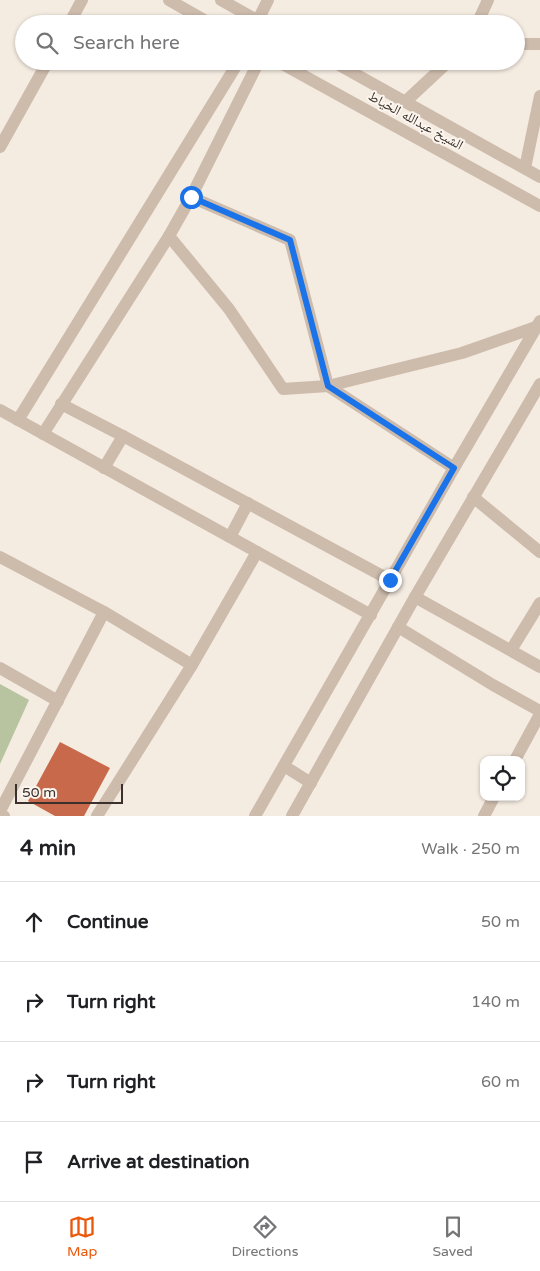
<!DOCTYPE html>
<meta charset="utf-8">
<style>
:root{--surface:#fff;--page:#f6f6f6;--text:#202124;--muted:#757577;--line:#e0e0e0;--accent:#ea580c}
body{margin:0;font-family:"Varela Round","Noto Naskh Arabic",sans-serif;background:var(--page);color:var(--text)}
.controls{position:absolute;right:15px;bottom:15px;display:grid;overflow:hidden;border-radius:10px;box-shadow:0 1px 4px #0004}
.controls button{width:45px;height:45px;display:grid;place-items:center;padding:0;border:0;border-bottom:1px solid var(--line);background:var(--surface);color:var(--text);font:25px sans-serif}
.scale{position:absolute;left:15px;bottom:12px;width:108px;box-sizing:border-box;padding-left:5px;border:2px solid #3b302b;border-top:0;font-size:14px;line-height:18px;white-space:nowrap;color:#3b302b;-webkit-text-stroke:4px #fbf5ee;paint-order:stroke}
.stop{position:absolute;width:15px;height:15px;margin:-11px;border:4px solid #1a73e8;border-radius:50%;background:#fff}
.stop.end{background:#1a73e8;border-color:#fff;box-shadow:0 1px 5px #0008}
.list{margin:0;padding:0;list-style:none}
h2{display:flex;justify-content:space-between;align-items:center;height:65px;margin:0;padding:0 20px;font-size:21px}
h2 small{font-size:16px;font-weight:400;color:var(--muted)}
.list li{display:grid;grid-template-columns:32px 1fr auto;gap:15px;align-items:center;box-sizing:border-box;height:80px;padding:0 20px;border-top:1px solid var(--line)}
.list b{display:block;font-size:19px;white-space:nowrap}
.list em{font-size:16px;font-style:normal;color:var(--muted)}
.icon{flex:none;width:28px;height:28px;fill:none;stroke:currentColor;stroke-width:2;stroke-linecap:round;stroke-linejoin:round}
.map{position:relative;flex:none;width:540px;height:816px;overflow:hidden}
.search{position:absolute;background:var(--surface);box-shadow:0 1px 4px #0004;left:15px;right:15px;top:15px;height:55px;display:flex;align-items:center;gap:12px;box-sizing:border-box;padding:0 18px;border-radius:28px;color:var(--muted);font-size:19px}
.sheet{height:385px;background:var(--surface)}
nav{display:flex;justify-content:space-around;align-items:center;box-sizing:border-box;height:70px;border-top:1px solid var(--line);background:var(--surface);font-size:14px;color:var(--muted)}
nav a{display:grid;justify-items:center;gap:2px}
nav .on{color:var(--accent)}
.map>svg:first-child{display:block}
</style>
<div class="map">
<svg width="540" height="816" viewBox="0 0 540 816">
<rect width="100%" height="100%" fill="#f4ebe1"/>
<polygon fill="#b8c4a0" points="0,684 29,700 0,764"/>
<polygon fill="#c8694b" points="60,742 110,768 84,816 55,816 28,801"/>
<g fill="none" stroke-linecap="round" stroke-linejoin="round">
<g stroke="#cdbbac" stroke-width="12">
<polyline points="258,20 268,0"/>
<polyline points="69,24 82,0"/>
<polyline points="477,24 488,0"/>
<polyline points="516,44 540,44"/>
<polyline points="405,102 449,61"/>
<polyline points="0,147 48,61"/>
<polyline points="525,168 540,96"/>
<polyline points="191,197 290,240 328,386 454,468"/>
<polyline points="169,236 229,309 283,389 328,386 462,353 536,327"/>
<polyline points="473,497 540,552"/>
<polyline points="0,557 104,612 192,665"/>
<polyline points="511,650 540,603"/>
<polyline points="0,668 58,701"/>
<polyline points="515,760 540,714"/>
<polyline points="0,811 104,612"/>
<polyline points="97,816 192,665 257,552"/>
<polyline points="484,816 494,797"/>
</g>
<g stroke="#cdbbac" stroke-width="12">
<polyline points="169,0 211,24"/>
<polyline points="221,0 264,24"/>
<polyline points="277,61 540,206"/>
<polyline points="332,61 540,177"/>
<polyline points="61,404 123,436 390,580"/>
<polyline points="0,410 371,615"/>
<polyline points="18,420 239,61"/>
<polyline points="43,434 169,236 191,197 259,61"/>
<polyline points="104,468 123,436"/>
<polyline points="230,537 248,503"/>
<polyline points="415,597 540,667"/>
<polyline points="398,627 493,685 540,711"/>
<polyline points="284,766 311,783"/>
<polyline points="0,814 4,816"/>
<polyline points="255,816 454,468 540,321"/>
<polyline points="292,816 415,597 540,384"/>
</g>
</g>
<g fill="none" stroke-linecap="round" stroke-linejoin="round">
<polyline stroke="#1a73e8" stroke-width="6" points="191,197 290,240 328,386 454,468 390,580"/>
</g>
<g text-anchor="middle" stroke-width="4" stroke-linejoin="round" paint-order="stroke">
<g font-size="14" fill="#3b302b" stroke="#fbf5ee">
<text transform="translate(416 120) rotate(29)" y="5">الشيخ عبدالله الخياط</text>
</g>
</g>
</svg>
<div class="controls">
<button><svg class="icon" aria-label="locate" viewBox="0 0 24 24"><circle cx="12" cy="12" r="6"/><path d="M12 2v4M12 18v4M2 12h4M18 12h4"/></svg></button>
</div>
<div class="scale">50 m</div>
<div class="stop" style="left:191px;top:197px"></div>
<div class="stop end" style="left:390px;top:580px"></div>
<div class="search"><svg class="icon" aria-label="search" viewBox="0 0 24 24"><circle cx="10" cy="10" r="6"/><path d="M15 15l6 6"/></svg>Search here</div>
</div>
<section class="sheet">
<h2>4 min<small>Walk · 250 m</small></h2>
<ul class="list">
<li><svg class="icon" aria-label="ahead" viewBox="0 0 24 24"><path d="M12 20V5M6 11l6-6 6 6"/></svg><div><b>Continue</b></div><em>50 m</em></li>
<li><svg class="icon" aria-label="right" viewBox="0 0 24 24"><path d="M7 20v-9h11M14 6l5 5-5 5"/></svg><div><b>Turn right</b></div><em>140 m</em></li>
<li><svg class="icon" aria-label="right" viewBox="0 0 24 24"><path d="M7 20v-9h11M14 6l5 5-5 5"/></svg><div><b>Turn right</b></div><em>60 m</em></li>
<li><svg class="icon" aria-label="arrive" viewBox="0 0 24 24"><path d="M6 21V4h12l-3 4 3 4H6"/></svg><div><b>Arrive at destination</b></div></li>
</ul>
</section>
<nav>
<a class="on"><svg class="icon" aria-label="map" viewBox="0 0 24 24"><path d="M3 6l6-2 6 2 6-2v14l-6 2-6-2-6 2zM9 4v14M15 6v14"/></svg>Map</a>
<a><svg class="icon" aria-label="directions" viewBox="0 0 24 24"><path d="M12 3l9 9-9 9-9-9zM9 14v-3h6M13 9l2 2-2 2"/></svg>Directions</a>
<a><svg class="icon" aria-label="saved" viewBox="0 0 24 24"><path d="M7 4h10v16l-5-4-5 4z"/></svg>Saved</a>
</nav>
